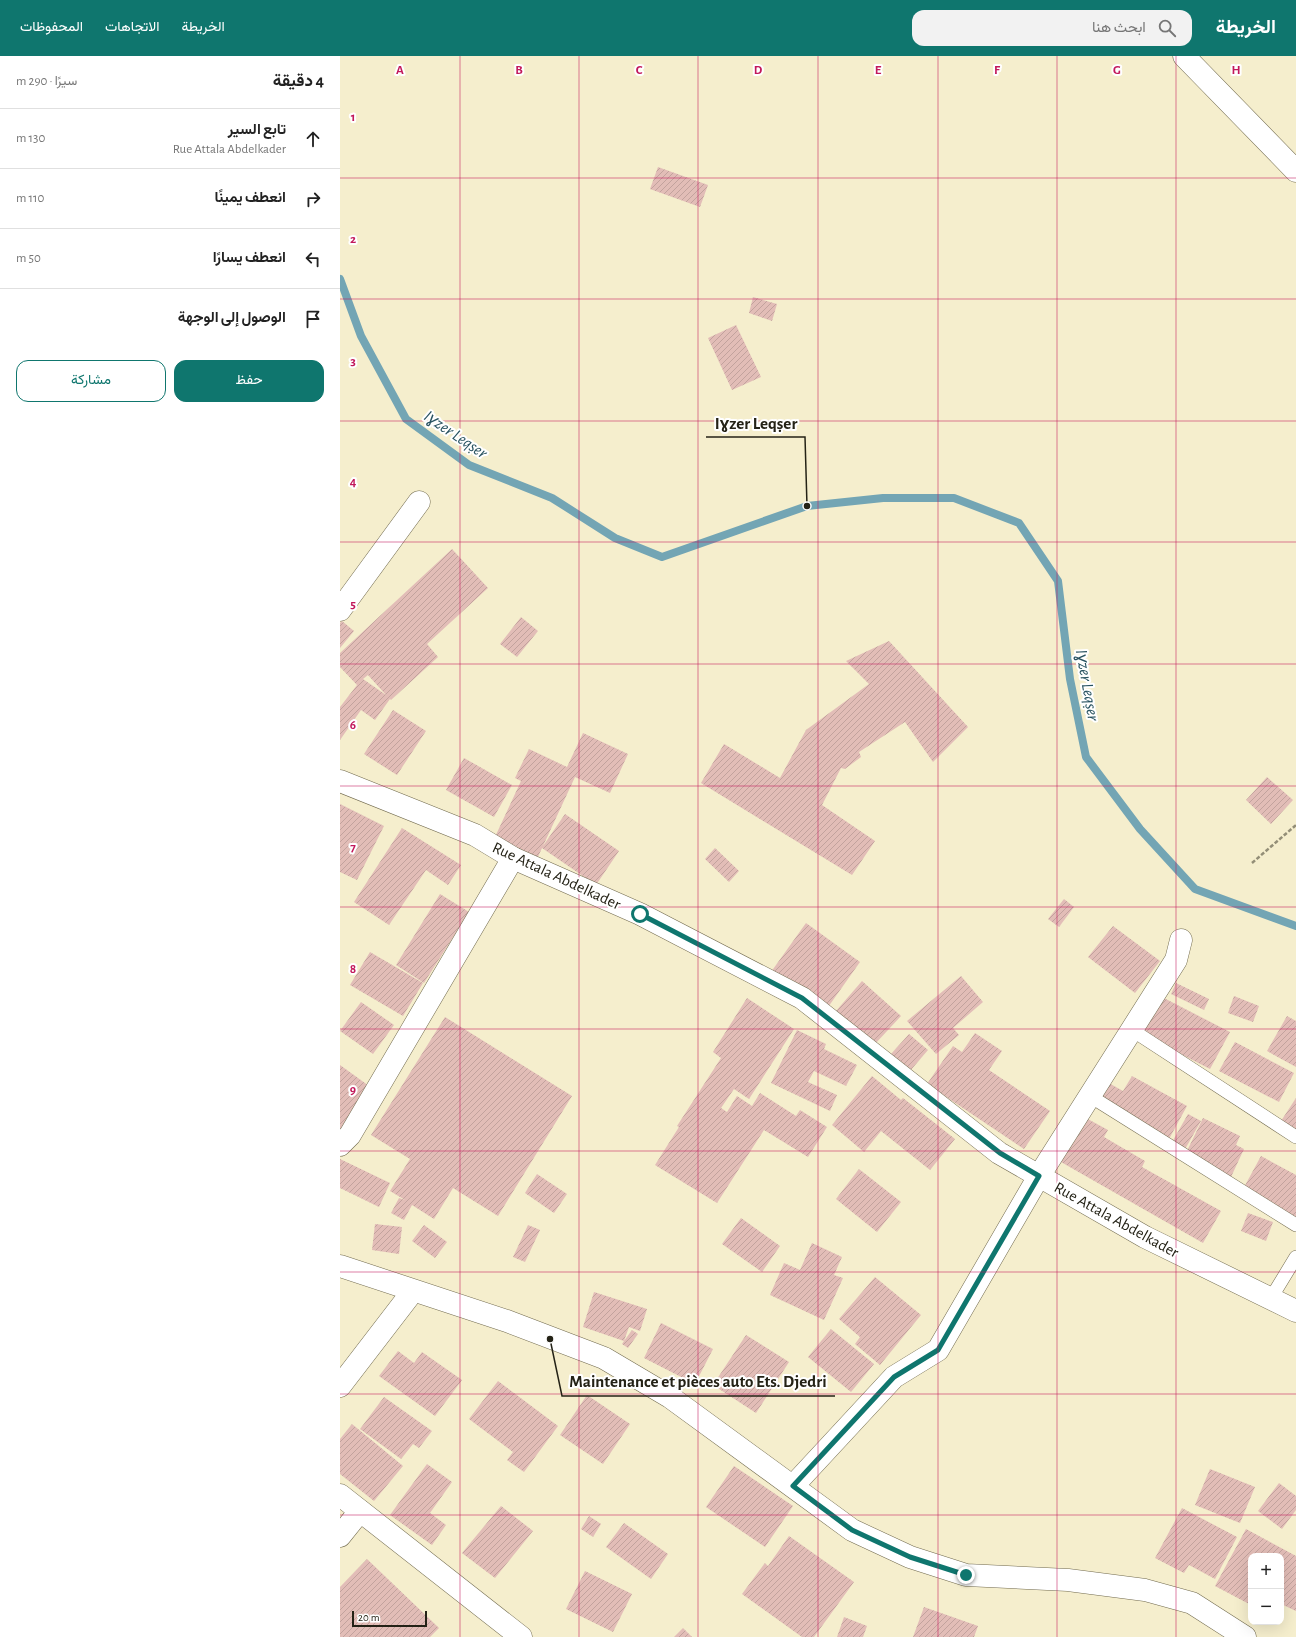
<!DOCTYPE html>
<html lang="ar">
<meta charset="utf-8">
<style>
:root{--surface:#fff;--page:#f2f2f2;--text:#222;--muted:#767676;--line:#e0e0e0;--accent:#0f766e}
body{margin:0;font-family:"Alegreya Sans",Vazirmatn,sans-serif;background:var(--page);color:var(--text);direction:rtl}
.controls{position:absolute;right:12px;bottom:12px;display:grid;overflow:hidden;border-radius:8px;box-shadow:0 4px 16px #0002}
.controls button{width:36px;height:36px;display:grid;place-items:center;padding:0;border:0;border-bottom:1px solid var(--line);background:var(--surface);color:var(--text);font:20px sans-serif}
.scale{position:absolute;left:12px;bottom:10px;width:75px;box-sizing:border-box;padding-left:4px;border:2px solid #242216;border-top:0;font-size:11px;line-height:14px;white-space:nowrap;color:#242216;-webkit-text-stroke:3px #fff;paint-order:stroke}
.stop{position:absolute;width:12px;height:12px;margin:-9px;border:3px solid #0f766e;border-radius:50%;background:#fff}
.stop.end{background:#0f766e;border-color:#fff;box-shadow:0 1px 4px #0008}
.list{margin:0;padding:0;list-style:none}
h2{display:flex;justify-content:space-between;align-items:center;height:52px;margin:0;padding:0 16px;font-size:17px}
h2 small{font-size:13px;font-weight:400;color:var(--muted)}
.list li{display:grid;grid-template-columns:26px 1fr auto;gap:12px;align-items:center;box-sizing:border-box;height:60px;padding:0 16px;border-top:1px solid var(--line)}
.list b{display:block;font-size:15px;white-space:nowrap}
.list p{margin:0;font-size:13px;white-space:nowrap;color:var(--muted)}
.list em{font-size:13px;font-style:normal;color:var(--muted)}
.actions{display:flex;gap:8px;padding:12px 16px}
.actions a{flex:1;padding:9px 0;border:1px solid var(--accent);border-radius:12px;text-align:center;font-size:14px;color:var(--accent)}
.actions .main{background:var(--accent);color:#fff}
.icon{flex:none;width:22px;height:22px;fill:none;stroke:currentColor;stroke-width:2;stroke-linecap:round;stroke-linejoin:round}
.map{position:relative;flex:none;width:956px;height:1581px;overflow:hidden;direction:ltr}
header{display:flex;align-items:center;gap:24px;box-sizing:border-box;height:56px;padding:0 20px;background:var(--accent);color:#fff}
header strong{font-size:19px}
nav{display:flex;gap:22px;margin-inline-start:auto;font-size:14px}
.search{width:280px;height:36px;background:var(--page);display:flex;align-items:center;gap:10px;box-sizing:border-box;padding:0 14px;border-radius:12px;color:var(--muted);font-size:15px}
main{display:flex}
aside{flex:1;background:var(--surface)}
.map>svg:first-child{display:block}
</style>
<header>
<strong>الخريطة</strong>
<div class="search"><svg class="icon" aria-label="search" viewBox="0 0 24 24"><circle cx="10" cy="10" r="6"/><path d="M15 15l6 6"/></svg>ابحث هنا</div>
<nav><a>الخريطة</a><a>الاتجاهات</a><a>المحفوظات</a></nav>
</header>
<main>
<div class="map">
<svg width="956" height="1581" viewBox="0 0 956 1581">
<defs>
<pattern id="building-hatch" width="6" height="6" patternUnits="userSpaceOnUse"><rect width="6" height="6" fill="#e2bdb7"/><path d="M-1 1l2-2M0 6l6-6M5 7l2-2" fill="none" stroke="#c2a29d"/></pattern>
</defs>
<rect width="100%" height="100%" fill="#f5eecd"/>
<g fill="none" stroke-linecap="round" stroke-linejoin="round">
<polyline stroke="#73a5b4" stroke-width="8" points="0,223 21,280 66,363 129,409 212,442 275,482 322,501 467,450 543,442 614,442 679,467 718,525 730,623 746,701 800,773 855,833 956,870"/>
</g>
<g fill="url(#building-hatch)" fill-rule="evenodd">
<polygon points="318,111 368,129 360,151 310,133"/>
<polygon points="413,241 437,248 432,265 409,257"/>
<polygon points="396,269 421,321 392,334 368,282"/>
<path d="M112,493l36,39 -61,56 11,13 -47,43 -1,-1 -15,21 -14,-10 -21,30v-33l17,-22 -17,-18v-14zM28,619l18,20 -23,-16z"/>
<polygon points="181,561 198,575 177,601 160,588"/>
<polygon points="2,565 14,575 0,592 0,567"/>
<polygon points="549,585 628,671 593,706 565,666 519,696 521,701 505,713 501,712 482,749 535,785 512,819 361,727 384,688 440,722 466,674 529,628 506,605"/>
<polygon points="53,654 86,675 57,719 24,698"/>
<polygon points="243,677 288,698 270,737 235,721 203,790 225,758 279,795 256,829 202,792 197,803 154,783 181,725 175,722 189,693 227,711"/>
<polygon points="124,702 172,729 154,761 106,734"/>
<polygon points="927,721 953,744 931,768 906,744"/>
<polygon points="0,748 44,770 17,824 0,816"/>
<polygon points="62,772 121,809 108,829 86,814 49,869 14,846"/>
<polygon points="375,792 399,815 389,826 365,803"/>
<polygon points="100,838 129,856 84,927 56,909"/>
<polygon points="724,843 734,851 719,871 708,863"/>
<polygon points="466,867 520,906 486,954 431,916"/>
<polygon points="773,870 820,905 795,937 748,901"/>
<polygon points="30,896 83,927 63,960 10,929"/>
<polygon points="621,920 643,946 613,972 619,979 596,998 567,965"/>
<polygon points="522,925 561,960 535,988 496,955"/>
<polygon points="836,927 869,943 864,954 831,938"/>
<polygon points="820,940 890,976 870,1013 800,977"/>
<polygon points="894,940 919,950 913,966 888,957"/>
<polygon points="407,942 454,973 409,1043 394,1033 381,1052 387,1056 397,1040 412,1050 420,1037 456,1060 460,1054 487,1071 468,1101 424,1074 377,1147 315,1109 339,1071 337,1070 381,1002 373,996"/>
<polygon points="21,946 54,969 33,998 0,975"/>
<polygon points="947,960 956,965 956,1011 927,995"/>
<polygon points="105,961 232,1040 158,1160 113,1132 94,1163 72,1149 64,1164 51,1157 59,1142 65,1144 50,1135 70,1103 31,1079"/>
<polygon points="457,974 486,988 484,993 517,1009 506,1030 474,1015 468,1026 497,1039 490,1055 431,1027"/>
<polygon points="635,977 662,995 649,1014 710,1055 684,1093 587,1028 613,990 622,996"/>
<polygon points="569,978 588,994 570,1015 551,998"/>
<polygon points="895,986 954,1017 939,1046 879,1015"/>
<polygon points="0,1009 36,1035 0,1081"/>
<polygon points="532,1020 561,1044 563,1042 615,1083 590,1114 541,1075 524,1096 492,1069"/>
<polygon points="792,1020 847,1050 829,1083 757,1044 767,1026 783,1035"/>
<polygon points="956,1042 956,1075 941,1065"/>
<polygon points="848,1058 861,1065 844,1095 831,1088"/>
<polygon points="746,1062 768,1074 764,1081 805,1105 802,1111 881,1155 863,1187 721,1106"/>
<polygon points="863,1062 900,1080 896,1089 904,1093 891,1121 845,1099"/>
<polygon points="921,1100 956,1119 956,1164 902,1135"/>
<polygon points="0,1103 50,1127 39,1151 0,1132"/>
<polygon points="519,1113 561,1146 537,1176 496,1143"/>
<polygon points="197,1118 227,1138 214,1157 185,1137"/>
<polygon points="908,1157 933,1166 926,1185 901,1175"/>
<polygon points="401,1162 440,1190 422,1216 382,1188"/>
<polygon points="35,1168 62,1171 59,1198 32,1194"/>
<polygon points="84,1169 107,1186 95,1202 72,1185"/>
<polygon points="188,1169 200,1174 185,1206 173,1201"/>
<polygon points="472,1187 502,1201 494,1219 503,1222 484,1264 430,1239 444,1207 460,1214"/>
<polygon points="535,1221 581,1259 540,1309 515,1288 520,1281 499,1263"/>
<polygon points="254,1236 307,1253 300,1275 289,1271 284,1285 292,1274 298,1278 288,1292 282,1288 284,1285 243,1271"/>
<polygon points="321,1267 373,1293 355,1328 304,1302"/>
<polygon points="491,1273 534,1308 511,1336 468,1301"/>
<polygon points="406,1279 449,1306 416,1357 373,1329"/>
<polygon points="58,1295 74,1307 82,1296 122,1324 95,1360 39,1320"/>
<polygon points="158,1325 218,1370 184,1416 167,1404 173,1396 129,1363"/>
<polygon points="247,1339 290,1368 263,1408 220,1379"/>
<polygon points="44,1341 92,1375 79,1392 73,1388 61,1403 20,1373"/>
<polygon points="12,1368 63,1410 34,1445 0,1418 0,1383"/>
<polygon points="87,1408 112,1426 90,1457 106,1469 92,1489 50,1459"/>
<polygon points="394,1410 453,1450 425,1491 366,1451"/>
<polygon points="870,1413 915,1431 900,1467 855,1449"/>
<polygon points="939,1427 956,1440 956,1454 942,1473 918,1455"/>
<polygon points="161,1450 193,1475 155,1522 122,1497"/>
<polygon points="842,1452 897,1481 875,1523 849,1509 844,1517 815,1502"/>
<polygon points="249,1460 261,1468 253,1481 241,1473"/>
<polygon points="284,1467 328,1498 311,1523 266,1491"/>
<polygon points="906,1473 956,1500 956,1555 941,1548 941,1500 911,1500 911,1549 875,1530"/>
<polygon points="449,1480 514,1526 474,1581 462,1581 402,1538 425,1507 428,1510"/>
<polygon points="27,1503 99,1572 90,1581 0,1581 0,1531"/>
<polygon points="245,1515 292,1538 273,1576 226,1553"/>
<polygon points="584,1551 638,1570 634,1581 573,1581"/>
<polygon points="504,1561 527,1570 523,1581 497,1581"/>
<polygon points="343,1572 352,1581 334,1581"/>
</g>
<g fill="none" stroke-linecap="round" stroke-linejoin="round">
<g stroke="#726b4f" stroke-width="14">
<g id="service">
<polyline points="792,974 956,1081"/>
<polyline points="750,1040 956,1169"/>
<polyline points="931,1242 956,1201"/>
</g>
</g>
<g stroke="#726b4f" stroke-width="23">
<g id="minor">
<polyline points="844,0 956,115"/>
<polyline points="0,554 79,446"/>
<polyline points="0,725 135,779 173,802 300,858 462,942 659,1097 805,1181 956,1255"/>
<polyline points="0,1089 10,1079 173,802"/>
<polyline points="0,1330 73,1235"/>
<polyline points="453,1430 554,1321 598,1294 699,1120 836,904 841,884"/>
<polyline points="0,1439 181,1581"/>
<polyline points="0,1480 20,1455"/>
</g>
</g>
<g stroke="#726b4f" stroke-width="23">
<polyline id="primary" points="0,1210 167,1265 264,1302 330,1341 512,1474 570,1501 626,1519 728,1524 805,1534 852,1547 905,1581"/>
</g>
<polyline stroke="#938e77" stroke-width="2.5" stroke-dasharray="4 2" stroke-linecap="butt" points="912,807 956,769"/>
<use href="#service" stroke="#fff" stroke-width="13"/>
<use href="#minor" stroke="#fff" stroke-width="22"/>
<use href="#primary" stroke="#fff" stroke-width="22"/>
</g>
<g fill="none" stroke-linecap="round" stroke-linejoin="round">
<polyline stroke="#0f766e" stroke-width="5" points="300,858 462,942 660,1097 699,1120 598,1294 554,1321 453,1430 512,1474 570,1501 626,1519"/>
</g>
<path fill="none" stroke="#c2185b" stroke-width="1" stroke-opacity="0.55" d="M120,0v1581M239,0v1581M358,0v1581M478,0v1581M598,0v1581M717,0v1581M836,0v1581M0,122h956M0,243h956M0,365h956M0,486h956M0,608h956M0,730h956M0,851h956M0,973h956M0,1095h956M0,1216h956M0,1338h956M0,1459h956"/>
<g text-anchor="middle" stroke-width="4" stroke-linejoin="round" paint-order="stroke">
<g font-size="16" fill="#242216" stroke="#fff">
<text transform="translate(217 819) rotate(25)" y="6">Rue Attala Abdelkader</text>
<text transform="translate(777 1163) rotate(29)" y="6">Rue Attala Abdelkader</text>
</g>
<g font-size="17" font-style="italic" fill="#285260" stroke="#fff">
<text transform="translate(116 378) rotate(34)" y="6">Iɣzer Leqṣer</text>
<text transform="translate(748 629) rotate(80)" y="6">Iɣzer Leqṣer</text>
</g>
</g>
<g font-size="13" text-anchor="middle" font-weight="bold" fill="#c2185b" stroke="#fff" stroke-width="4" stroke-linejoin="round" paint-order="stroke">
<text x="60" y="18">A</text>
<text x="179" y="18">B</text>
<text x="299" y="18">C</text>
<text x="418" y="18">D</text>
<text x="538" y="18">E</text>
<text x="657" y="18">F</text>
<text x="777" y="18">G</text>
<text x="896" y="18">H</text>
<text x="13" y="65">1</text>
<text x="13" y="187">2</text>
<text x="13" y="309">3</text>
<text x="13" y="430">4</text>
<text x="13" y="552">5</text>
<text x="13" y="673">6</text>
<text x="13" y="795">7</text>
<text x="13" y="917">8</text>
<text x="13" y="1038">9</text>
</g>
<path fill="none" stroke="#242216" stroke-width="1.5" d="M467 450L465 381H366M210 1283L222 1340H495"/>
<g fill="#242216" stroke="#fff" stroke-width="1.5">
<circle cx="467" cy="450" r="4"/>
<circle cx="210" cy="1283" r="4"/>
</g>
<g font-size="17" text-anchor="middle" font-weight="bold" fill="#242216" stroke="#fff" stroke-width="4" stroke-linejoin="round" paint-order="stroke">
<text x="416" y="373">Iɣzer Leqṣer</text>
<text x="358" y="1331">Maintenance et pièces auto Ets. Djedri</text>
</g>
</svg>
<div class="controls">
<button>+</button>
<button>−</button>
</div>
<div class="scale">20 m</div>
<div class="stop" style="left:300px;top:858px"></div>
<div class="stop end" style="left:626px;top:1519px"></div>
</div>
<aside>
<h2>4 دقيقة<small>سيرًا · 290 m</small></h2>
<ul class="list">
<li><svg class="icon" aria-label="ahead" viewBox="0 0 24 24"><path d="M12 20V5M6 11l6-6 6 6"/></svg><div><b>تابع السير</b><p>Rue Attala Abdelkader</p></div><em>130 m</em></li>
<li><svg class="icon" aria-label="right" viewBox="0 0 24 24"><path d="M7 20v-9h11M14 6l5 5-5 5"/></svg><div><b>انعطف يمينًا</b></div><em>110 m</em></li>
<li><svg class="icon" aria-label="left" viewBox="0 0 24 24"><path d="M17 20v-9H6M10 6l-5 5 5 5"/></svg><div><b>انعطف يسارًا</b></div><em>50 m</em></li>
<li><svg class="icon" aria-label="arrive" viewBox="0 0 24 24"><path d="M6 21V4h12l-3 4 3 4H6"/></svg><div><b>الوصول إلى الوجهة</b></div></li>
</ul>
<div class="actions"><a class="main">حفظ</a><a>مشاركة</a></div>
</aside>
</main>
